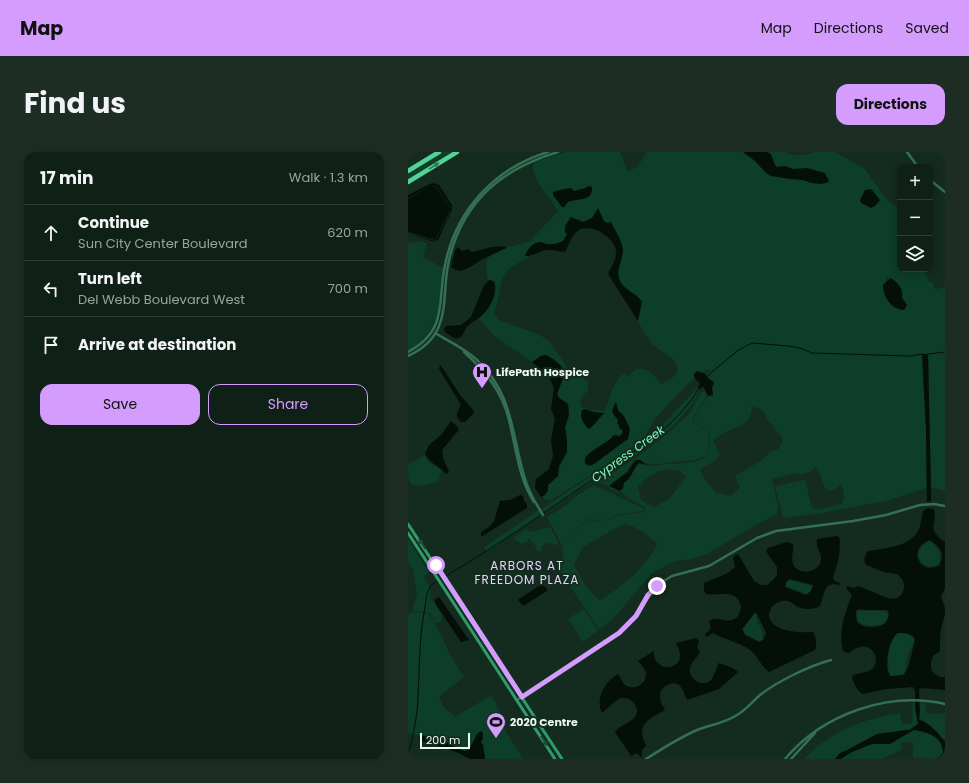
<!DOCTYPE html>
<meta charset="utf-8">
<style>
:root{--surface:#0f2017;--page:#1d2d24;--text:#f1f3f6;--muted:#9ba3a1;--line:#2f3e36;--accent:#d49cfc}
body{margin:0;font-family:Poppins,sans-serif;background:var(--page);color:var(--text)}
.controls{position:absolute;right:12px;top:12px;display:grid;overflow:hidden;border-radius:8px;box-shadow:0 2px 10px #0003}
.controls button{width:36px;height:36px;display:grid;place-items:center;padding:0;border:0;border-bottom:1px solid var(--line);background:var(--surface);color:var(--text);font:20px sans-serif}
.scale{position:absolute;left:12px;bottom:10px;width:50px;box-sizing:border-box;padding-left:4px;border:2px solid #eaf8f0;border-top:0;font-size:11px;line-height:14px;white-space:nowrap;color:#eaf8f0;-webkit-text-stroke:3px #142b1f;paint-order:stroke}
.stop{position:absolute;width:12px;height:12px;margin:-9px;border:3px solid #d49cfc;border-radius:50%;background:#fff}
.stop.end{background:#d49cfc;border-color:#fff;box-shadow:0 1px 4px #0008}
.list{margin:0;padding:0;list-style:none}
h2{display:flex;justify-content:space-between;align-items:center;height:52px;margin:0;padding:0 16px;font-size:17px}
h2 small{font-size:13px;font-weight:400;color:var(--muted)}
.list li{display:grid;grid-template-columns:26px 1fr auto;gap:12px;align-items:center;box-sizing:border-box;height:56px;padding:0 16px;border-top:1px solid var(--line)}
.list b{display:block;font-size:15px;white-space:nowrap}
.list p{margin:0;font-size:13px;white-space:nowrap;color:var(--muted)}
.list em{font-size:13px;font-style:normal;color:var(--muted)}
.actions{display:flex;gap:8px;padding:12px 16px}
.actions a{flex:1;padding:9px 0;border:1px solid var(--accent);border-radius:12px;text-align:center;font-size:14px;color:var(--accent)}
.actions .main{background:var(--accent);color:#111}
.icon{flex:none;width:22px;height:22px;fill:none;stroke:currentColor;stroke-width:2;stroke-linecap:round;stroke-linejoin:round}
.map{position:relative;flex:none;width:537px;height:607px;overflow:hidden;border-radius:12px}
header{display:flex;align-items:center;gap:24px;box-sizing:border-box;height:56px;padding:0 20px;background:var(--accent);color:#111}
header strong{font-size:19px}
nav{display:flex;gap:22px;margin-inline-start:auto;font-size:14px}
.intro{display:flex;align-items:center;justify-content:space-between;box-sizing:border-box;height:96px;padding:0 24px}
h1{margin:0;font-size:28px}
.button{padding:10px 18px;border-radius:12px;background:var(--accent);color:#111;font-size:14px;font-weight:700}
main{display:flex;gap:24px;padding:0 24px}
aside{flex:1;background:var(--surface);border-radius:12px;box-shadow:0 2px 10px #0003}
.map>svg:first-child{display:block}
</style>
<header>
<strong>Map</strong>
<nav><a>Map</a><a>Directions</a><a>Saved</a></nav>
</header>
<div class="intro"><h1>Find us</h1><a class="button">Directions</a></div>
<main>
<aside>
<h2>17 min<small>Walk · 1.3 km</small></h2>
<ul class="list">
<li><svg class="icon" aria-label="ahead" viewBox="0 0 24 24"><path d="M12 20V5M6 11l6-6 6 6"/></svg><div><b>Continue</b><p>Sun City Center Boulevard</p></div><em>620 m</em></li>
<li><svg class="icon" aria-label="left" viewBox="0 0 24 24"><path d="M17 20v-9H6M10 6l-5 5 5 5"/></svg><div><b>Turn left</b><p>Del Webb Boulevard West</p></div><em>700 m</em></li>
<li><svg class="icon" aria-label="arrive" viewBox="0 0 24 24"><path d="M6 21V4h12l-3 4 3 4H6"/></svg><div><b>Arrive at destination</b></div></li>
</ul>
<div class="actions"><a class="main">Save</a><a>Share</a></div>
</aside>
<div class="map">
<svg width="537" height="607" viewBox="0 0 537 607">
<rect width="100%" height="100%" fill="#142b1f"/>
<g fill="#0d3e29" fill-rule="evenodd">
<polygon points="35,0 45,0 0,28 0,22"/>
<path d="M158,0h54l8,20 10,-6 9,-14h139l6,3h12l10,-3h21l29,16 24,33 12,8v60h24l5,13h3l3,6 3,1 7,-3v205l-14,-4 -3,-133h-6l4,76v58l-40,13 -64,12 -39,5 -8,-32 30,-6 7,28c6,3 10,0 16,-1 5,-2 9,-1 14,-4 3,-6 3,-13 -2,-18l-3,3 -5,3 -7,-3 -6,-17 -4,-4 -6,5 -9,3 -3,-2 -25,6 6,27 -1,8 -25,13 -43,26 -16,6 -18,2 -23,12 -39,46 -11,9h-4l-40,-60 5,-12v-12l8,-10 10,-9 8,-5 13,2 18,-7 24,-3 2,-4 -13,-7 -13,-10 3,-3 1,-5c9,-6 8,-13 15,-20 2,0 4,1 6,2 6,2 18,-1 25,-1 24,-2 42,1 40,-30 -6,-6 -13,-8 -17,-15l15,-23h3l2,-3 -1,-5v-7l-3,-1 -3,-6 5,-5 -10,3 -2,-1 -5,3v4l-24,24 -17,20 -11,20 -92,59 -9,-4 4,-2 3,-5v-5c9,-5 8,-13 12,-20 4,-7 7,-12 7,-20 1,-7 -2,-13 -2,-19 1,-6 6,-14 3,-21 -2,-5 -9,-5 -11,-11l8,-21c-2,-6 -15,-19 -22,-18 -4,1 -8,5 -11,7l-39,-27 -14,-17c9,-8 21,-25 15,-37h-5l-1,1 -2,-12 1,-12 19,-10 24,-7 28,-30 -20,-28 -6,-16 3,-5zM180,76c11,4 30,9 28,25 0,7 -5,15 -8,21l29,45 7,14 8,11 21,15 5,9c-3,10 -8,12 -17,16 -4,-3 -3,-5 -6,-8 -6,-6 -11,-7 -19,-7l-9,8 -2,-3 -4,1 -8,12 -8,24c-5,1 -9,-3 -15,-1l-4,-2h-4l-2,-8 8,-10v-10l-16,-6 -23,-33 -9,-6 -41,-15 -5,-8c6,-12 4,-27 11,-38 5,-8 36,-26 45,-24 5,0 10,2 15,2 6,-12 8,-21 23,-24zM479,125l8,4 6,16 -3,12 -6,-3 -9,-21 3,-3zM344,255l7,1 5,4 5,10 4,3 2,5 6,6 2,6 -5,7 -7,2 -11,10 -25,15 5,11 -9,9 -15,-3 -12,-15 -4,-8 16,-10 4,-6 -7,-13c4,-3 8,-7 13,-9 13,-7 25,-7 26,-25zM260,317l12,2 6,6 -17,22 -15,8 -13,-7 -3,-13c10,-11 16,-14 30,-18zM218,372c12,4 22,11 31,20 -11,24 -34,41 -55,56h-3l-12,-12 -13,-23 9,-18 35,-20z"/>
<path d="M11,89l8,2 -4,14 20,11c-6,39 2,58 -35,83v-108z"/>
<path d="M289,236l3,2c-20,41 -65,65 -103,89 -18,11 -35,23 -53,35l-3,-5 102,-67 1,-3 16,-11z"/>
<path d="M297,239l2,5 -15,23c4,7 12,9 17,15 2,24 -6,26 -27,27 -11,1 -22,4 -32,3 -6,-1 -9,-5 -15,-4l-4,4 -4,7 -18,15 11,6 -1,1 -20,-11 41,-27 27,-21 23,-21 11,-21z"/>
<path d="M16,303l5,7 13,8 -4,12c-8,1 -23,8 -29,-1 -1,-3 -1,-12 -1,-16z"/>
<path d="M186,333l51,24 -1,2 -24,3 -18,8 -13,-3c-12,7 -19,16 -28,27l-2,-7 -12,-22 21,-13 8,-8z"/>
<polygon points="131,358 134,363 79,400 76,395"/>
<polygon points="142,375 149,388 151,395 147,392 139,391 134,395 134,399 129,400 128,395 121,386 119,390 114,392 105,386 119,377 121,380"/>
<polygon points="0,387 21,420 16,425 23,437 22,448 26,450 34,463 33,470 27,471 22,461 6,459 4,457 9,442 5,417 0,411"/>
<path d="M522,389c7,6 15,17 6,25 -19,4 -25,-18 -6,-25z"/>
<polygon points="381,428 404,434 403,439 398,442 378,434 379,430"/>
<polygon points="176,457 190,479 175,490 160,467"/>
<path d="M451,458c9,2 20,-1 29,3 0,3 -1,6 -3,9 -4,5 -23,5 -27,-1 -2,-3 -1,-7 -1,-10z"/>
<polygon points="4,460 21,462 34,484 40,499 56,525 31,545 35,554 47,565 82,544 86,548 92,560 94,573 115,607 77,607 75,593 73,590 75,586 75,581 61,598 56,599 39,591 0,581 0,463"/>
<path d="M347,461c1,2 1,5 2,7 2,7 8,12 5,20l-3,1 -14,-7 -2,-5z"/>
<path d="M490,481c6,0 13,1 17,6 -2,7 -5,9 -7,15 -4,13 3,23 -17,22 -6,-9 -2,-37 7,-43z"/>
<path d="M505,550l12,1 1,10 19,1v45l-32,-1v-16l-12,1 1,7 -21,9h-77c30,-30 56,-39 96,-46l2,11h10z"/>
</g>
<g fill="#040f09" fill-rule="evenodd">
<polygon points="335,0 359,0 363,2 367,13 369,15 377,14 385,17 399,16 417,21 421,29 418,31 413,32 403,31 395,28 382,27 363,24 358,21 347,9"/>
<polygon points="24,31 31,33 44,53 44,58 30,88 26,90 0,81 27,89 42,61 43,56 28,34 23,34 0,46 0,43"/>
<polygon points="23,34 28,35 43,57 27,88 0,80 0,47"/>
<path d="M181,34l3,1c1,15 -14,11 -24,15l-4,5h-2l-9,-12v-3c2,-1 15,-4 18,-4l3,3 11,-3z"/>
<polygon points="462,37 464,38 472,48 467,54 463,56 453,51 452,48 457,38"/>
<path d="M190,56l6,13 3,2 4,-1c4,9 11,18 12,28 0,11 -8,20 -3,31 6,11 16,11 22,21l-4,19 -30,-47c3,-7 9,-16 8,-23 -1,-14 -27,-29 -38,-20 -7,5 -9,14 -13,21 -5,0 -11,-2 -16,-2 -9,-1 -15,7 -24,6 3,-8 8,-14 17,-14l4,2h9l8,-3 4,-7 -2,-2v-6l6,-9 12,5 9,-4z"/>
<path d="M97,94l1,2c-7,4 -16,7 -23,11 -10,5 -21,18 -32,8l4,-17 3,-3 4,4 6,-2 4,3 20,-5z"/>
<path d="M483,126c7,5 13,11 11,20l5,7 -3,5c-13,-1 -21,-13 -21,-25z"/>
<path d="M81,128h2l3,2c4,11 -4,27 -13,34 -4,4 -11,7 -15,12 -2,3 -3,9 -7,10 -5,2 -10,-4 -14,-6l-1,-3 2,-3 15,-1 10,-8 13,-32z"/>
<polygon points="514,202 520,202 523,337 523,349 519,350 518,278"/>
<path d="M138,203c7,4 17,10 19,18l-8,21 2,4 9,6 1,11 -4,13 2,13v11l-8,14 -1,10 -10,9v5l-3,5 -4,2 -6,-9 1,-9 13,-10 4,-13 -2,-16 4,-21 -4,-10 3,-21 -5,-11 -17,-15 9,-6z"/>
<path d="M32,213l4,5 16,25 13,15 1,3 -9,9h-4c-7,-6 -4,-10 0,-17l-22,-36z"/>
<path d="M289,219l8,3 4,5 5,3 -2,6 1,7 -5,1 -5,-10 -3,3 -2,-1 2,-5c-3,-3 -6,-4 -6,-9z"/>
<path d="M208,250l2,8 6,6 6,13 -2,10 -34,25c-3,2 -6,2 -9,-1v-5c8,-10 20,-13 29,-23l6,1 3,-4 -2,-3 -2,-1v-3l-2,-1 1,-4c-7,-8 -7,-9 -2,-18z"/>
<path d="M178,257c4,3 15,4 19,4 -5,3 -10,12 -16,16 -5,-4 -10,-12 -7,-19z"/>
<path d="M43,269l6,5 2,4 -17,20 1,8 6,14 -3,2c-7,-8 -16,-11 -21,-20l4,-9 12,-10z"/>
<path d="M228,308h4l6,5 -7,-2c-7,7 -6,13 -15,20l-1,5 -3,3 -11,-5 19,-14 4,-7z"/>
<polygon points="112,343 115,344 116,349 119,352 119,356 73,385 73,380 81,375 86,369 92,349 102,348"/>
<path d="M519,356l7,1c4,15 -9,19 11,33v47c-8,11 0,11 0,21 0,7 -2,12 -4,19 -1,7 -1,15 -1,22l-7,5c-5,10 -1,22 12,21v13l-24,-2 -2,1 1,24 -1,6c6,3 11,6 17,12 3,3 5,7 9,10v18h-8l6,-6c0,-16 -15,-21 -29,-23l-24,14h-18l-20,8 -11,7h-6l5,-6 7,-3 30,-16 29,-4h3l9,-6 -3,-16v-17l-2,-4 -26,2 -25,5c-5,-4 -9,-12 -10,-18 7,-4 15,-2 21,-8 8,-9 -1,-24 -13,-21 -4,1 -8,3 -11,6l-6,-2c-5,-20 2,-38 9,-56l-6,-7 1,-2 7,2 4,-2 3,1 29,12 7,-1 4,-3 3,-6v-5l-2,-5 -5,-5 -13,-2 -18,-7c-3,-4 -1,-11 2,-14 18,-3 46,-4 52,-25 1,-5 2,-10 3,-15zM522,388c10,8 15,11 10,25 -20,12 -34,-17 -10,-25zM451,457l5,1h23l2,3c-1,4 -1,8 -5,11 -6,4 -24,5 -27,-3 -1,-3 -1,-7 -1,-10zM490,481c7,0 13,0 17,6l-6,26 -5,10 -14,1c-6,-9 -2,-37 8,-43z"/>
<path d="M429,384l2,1 1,4 -1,16 -6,21 2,3 5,2v2c-17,-4 -15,8 -20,21 -6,4 -18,4 -24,0 -3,-2 -4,-4 -8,-5 -8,-2 -20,5 -19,15 1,4 3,8 7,10 10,6 25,7 37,6 3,4 4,14 2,18l-46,22c-8,-6 -11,-16 -19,-22 -11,-8 -25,-10 -37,-17l-6,4 -2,-3 4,-3 2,-4 -2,-5c7,-10 24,8 31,-10 1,-3 1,-6 0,-9 -5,-14 -23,-7 -34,-9l-2,-3v-8l24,-10 7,-6 -2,-10 5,-3 16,27 7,4h6l6,-5 4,-5v-8l-10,-14 -1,-3 2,-2 19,-6 6,2c1,7 -3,16 1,22 7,10 25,6 27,-6 1,-7 -6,-13 -4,-21zM382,427l23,6 -2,6 -5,4 -21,-8 1,-5zM348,460l10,21 -3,7 -4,2 -14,-7 -3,-6c4,-4 10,-14 14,-17z"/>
<polygon points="134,432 139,437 139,439 115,454 110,448 111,447"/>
<polygon points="31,445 61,488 53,490 27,451 27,447"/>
<path d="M288,486l3,3 -2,6 3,6c-3,4 -9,10 -10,15 -2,12 13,20 21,12 4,-5 5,-12 8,-17l14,5 5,4 -19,17 -32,11c-2,-3 -3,-10 -7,-14 -8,-7 -22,2 -20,12 0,4 3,8 5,12 -18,10 -29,14 -19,36l-4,4v6l-1,1 -4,-4 -6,3 -16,-24c5,-7 15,-9 20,-15 7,-10 -6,-23 -16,-18 -6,3 -12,10 -17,14 -7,-15 3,-31 16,-39 2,3 4,8 7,11 8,6 21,0 21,-11 0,-5 -5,-9 -8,-13l16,-10c0,4 0,9 4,12 7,8 22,4 22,-7 0,-5 -2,-9 -4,-13z"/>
<polygon points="73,579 75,581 75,586 73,590 75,593 77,607 62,607 48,600 20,590 13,589 11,587 13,583 39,591 56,599 61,598 69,582"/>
</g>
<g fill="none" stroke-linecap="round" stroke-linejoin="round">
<g stroke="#040f09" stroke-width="1">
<polyline points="520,202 537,200"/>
<polyline points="298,225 329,199 344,191 380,194 392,196 404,201 502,204 515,202"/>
<path d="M38,424c49,-29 96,-62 143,-94 39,-27 86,-52 110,-94"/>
<path d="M0,601c5,-13 7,-28 9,-42 3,-34 1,-69 8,-104 1,-5 1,-13 4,-18 1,-3 5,-6 8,-8"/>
</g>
<g stroke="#347053" stroke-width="2.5">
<polyline points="499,0 510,15"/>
<polyline points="522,28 537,40"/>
<path d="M27,181c13,8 29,15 41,26 38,35 35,75 49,120 4,13 11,25 18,36"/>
<path d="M0,200c41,-22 29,-51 37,-87 11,-55 50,-97 103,-113"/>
<path d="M56,200c21,19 38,39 45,68 7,27 9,57 25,82"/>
<path d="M0,204c48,-22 31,-61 42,-100 15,-57 54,-88 108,-104"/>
<polyline points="109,548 211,481 228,464 245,438 254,430 264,424 301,414 349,386 368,379 445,369 478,363 512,353 526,352 537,354"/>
<path d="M238,607c17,-11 33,-21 51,-29 13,-5 28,-7 40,-15 9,-5 15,-13 23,-20 18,-14 49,-29 71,-35"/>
<path d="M377,607c38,-45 103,-68 160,-55"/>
<polyline points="383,607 407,581"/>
</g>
<g stroke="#309a6b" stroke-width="3">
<polyline points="0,372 154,607"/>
<polyline points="0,381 147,607"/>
</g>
<g stroke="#54d197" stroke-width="4.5">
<polyline points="0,19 31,0"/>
<polyline points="0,30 49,0"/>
</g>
</g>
<defs><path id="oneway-solid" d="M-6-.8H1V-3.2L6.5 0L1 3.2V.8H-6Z"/></defs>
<use fill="#317655" href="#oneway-solid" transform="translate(26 14) rotate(-32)"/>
<g fill="#1c4c36">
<use href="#oneway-solid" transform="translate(14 392) rotate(-124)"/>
<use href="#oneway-solid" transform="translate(136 589) rotate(57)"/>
</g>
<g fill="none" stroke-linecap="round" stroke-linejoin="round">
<polyline stroke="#d49cfc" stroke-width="5" points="28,413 114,545 211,481 228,464 240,443 249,434"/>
</g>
<defs>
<g id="hospital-pin" transform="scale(1)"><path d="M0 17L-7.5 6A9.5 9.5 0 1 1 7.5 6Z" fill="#d49cfc" stroke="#142b1f"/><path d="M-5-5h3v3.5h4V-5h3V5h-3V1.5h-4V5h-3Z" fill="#111"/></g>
<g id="stadium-pin" transform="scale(1)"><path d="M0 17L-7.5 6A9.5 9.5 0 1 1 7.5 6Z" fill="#d49cfc" stroke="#142b1f"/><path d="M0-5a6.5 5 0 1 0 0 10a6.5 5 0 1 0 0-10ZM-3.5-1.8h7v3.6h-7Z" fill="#111"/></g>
</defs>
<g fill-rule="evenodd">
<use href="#hospital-pin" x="74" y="220"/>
<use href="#stadium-pin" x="88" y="570"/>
</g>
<g text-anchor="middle" stroke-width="4" stroke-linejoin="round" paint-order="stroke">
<g font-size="11" font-weight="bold" fill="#eaf8f0" stroke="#142b1f" text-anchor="start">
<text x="88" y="224">LifePath Hospice</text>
<text x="102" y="574">2020 Centre</text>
</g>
<g font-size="12" font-style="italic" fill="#7effc0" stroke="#142b1f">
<text transform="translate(220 302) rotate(-36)" y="4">Cypress Creek</text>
</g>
<g font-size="12" letter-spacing="1" fill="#e7d0f9" stroke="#142b1f">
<text x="119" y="418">ARBORS AT<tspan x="119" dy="14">FREEDOM PLAZA</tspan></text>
</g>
</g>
</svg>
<div class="controls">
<button>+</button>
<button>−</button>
<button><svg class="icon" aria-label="layers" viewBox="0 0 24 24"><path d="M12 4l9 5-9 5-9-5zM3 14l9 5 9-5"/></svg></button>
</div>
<div class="scale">200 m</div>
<div class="stop" style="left:28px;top:413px"></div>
<div class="stop end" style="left:249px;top:434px"></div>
</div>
</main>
